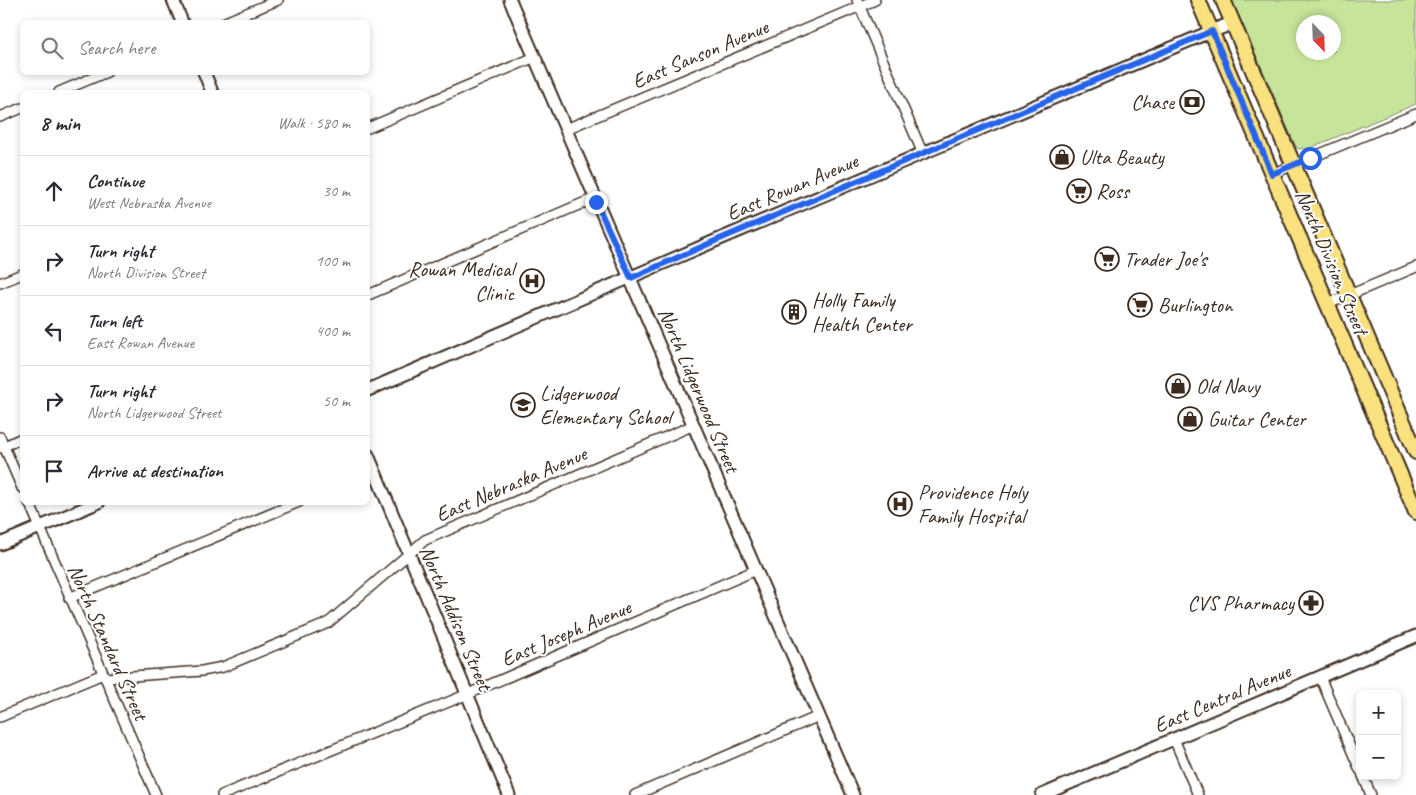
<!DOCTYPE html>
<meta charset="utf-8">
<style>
:root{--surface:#fff;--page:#f7f7f7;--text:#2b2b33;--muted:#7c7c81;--line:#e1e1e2}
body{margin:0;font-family:Caveat,sans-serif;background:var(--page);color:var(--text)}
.controls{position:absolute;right:15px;bottom:15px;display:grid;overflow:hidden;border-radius:8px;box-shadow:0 2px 8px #0003}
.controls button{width:45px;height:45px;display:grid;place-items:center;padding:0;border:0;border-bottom:1px solid var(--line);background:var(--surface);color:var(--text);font:25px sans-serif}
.compass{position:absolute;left:1296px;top:15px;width:45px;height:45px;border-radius:50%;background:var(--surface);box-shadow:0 2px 8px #0003;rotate:157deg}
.stop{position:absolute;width:15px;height:15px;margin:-11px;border:4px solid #2563eb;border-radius:50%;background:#fff}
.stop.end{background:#2563eb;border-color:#fff;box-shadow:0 1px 5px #0008}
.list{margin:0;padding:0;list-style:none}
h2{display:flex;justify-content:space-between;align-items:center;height:65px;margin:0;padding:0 20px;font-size:21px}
h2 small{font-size:16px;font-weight:400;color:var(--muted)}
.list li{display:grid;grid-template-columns:32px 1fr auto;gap:15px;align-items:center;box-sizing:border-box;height:70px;padding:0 20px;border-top:1px solid var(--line)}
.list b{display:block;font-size:19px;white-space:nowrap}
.list p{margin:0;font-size:16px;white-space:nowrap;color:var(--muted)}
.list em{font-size:16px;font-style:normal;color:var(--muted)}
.icon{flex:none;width:28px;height:28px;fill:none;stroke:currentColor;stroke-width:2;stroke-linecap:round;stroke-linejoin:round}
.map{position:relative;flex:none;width:1416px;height:795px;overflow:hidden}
.search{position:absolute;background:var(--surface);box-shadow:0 2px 8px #0003;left:20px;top:20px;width:350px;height:55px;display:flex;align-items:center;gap:12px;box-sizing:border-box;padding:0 18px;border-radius:8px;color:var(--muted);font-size:19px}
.panel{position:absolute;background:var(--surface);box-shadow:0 2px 8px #0003;left:20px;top:90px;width:350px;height:415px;border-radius:8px}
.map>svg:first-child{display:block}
</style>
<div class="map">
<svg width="1416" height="795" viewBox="0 0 1416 795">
<rect width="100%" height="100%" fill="#fff"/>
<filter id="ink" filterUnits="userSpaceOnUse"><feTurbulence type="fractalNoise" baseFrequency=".02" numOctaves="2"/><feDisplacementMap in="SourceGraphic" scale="10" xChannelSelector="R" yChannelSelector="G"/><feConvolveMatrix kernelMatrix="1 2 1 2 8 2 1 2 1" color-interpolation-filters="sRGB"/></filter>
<g filter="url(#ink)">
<path fill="#c7e49b" stroke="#81875c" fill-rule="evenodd" d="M1232,0h184v104l-106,44 -11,1 -3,-2zM1304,22h30v30h-30z"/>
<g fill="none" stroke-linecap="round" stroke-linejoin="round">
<g stroke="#3b2a1e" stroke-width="12">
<g id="minor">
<polyline points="857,0 923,154"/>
<polyline points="225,22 278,0"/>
<polyline points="59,92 107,72"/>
<polyline points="0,117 22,108"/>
<polyline points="368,128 535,57"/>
<polyline points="566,129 875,0"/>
<polyline points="1272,174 1416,114"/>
<polyline points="0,283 22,274"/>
<polyline points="368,295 595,198"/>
<polyline points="1328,304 1416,267"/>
<polyline points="0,437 22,488"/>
<polyline points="0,448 22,438"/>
<polyline points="29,502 156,795"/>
<polyline points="69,598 299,502"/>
<polyline points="1320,677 1360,770"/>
<polyline points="105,678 202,671 223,667 328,623 425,540 694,425"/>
<polyline points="0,717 103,674"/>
<polyline points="1174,739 1198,795"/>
<polyline points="1363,776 1371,795"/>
<polyline points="222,795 468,694 756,570"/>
<polyline points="635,795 819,716"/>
</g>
</g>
<g stroke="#3b2a1e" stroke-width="15">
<g id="tertiary">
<polyline points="173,0 182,22"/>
<polyline points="510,0 853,795"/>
<polyline points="204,72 212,92"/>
<polyline points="368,390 715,241 1212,31"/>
<polyline points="368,455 509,795"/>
<polyline points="0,544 99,502"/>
<polyline points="1042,795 1416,636"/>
</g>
</g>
<g stroke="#3b2a1e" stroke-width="16">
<polyline id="secondary" points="1212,31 1233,23"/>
</g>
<g stroke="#3b2a1e" stroke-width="18">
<g id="primary">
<polyline points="1198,0 1416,512"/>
<polyline points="1223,0 1416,452"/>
</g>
</g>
<use href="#minor" stroke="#fff" stroke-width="9"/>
<use href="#tertiary" stroke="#fff" stroke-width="11"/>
<use href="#secondary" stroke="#fff" stroke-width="12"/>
<use href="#primary" stroke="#fae180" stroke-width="14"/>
</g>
</g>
<g fill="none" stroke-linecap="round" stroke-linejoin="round" filter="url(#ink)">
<polyline stroke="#2563eb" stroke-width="6" points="596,202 631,278 715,241 1212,31 1272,174 1310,158"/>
</g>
<defs>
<g id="bank-ring" transform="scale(1.25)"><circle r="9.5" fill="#fff" stroke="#3b2a1e" stroke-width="1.5"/><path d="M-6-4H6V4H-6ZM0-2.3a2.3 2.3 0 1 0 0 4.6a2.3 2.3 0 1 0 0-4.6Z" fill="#3b2a1e"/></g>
<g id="shop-ring" transform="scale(1.25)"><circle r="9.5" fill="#fff" stroke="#3b2a1e" stroke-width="1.5"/><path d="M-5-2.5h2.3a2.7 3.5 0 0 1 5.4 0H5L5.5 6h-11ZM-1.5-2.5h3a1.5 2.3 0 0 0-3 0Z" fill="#3b2a1e"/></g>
<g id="supermarket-ring" transform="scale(1.25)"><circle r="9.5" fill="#fff" stroke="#3b2a1e" stroke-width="1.5"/><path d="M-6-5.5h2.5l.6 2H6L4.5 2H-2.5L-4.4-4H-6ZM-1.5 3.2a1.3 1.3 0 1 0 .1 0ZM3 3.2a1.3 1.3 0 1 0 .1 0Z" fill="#3b2a1e"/></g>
<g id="hospital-ring" transform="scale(1.25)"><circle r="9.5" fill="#fff" stroke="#3b2a1e" stroke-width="1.5"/><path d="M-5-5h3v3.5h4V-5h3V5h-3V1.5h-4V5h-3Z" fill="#3b2a1e"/></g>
<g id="building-ring" transform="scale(1.25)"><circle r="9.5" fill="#fff" stroke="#3b2a1e" stroke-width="1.5"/><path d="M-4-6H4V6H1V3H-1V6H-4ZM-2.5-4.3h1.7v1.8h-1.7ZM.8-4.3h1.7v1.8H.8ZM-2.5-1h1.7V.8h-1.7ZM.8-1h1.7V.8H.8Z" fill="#3b2a1e"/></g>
<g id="school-ring" transform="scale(1.25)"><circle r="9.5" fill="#fff" stroke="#3b2a1e" stroke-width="1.5"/><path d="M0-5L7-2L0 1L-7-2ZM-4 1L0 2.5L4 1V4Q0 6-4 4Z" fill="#3b2a1e"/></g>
<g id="pharmacy-ring" transform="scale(1.25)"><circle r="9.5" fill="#fff" stroke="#3b2a1e" stroke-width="1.5"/><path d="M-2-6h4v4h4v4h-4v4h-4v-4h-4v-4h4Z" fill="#3b2a1e"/></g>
</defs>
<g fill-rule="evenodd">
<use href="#bank-ring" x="1192" y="102"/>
<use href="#shop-ring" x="1062" y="157"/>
<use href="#supermarket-ring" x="1079" y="191"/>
<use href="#supermarket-ring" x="1107" y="259"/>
<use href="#hospital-ring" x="532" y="281"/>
<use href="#supermarket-ring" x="1140" y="305"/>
<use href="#building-ring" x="794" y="312"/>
<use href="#shop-ring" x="1178" y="386"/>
<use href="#school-ring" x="523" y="405"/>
<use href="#shop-ring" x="1190" y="419"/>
<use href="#hospital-ring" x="900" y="504"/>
<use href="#pharmacy-ring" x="1311" y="603"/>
</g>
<g text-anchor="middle" stroke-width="4" stroke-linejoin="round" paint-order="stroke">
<g font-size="21" fill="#3b2a1e" stroke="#fff">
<text transform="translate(700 54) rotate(-23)" y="7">East Sanson Avenue</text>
<text transform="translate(792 187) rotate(-23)" y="7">East Rowan Avenue</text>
<text transform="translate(1332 262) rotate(67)" y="7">North Division Street</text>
<text transform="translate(699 390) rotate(67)" y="7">North Lidgerwood Street</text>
<text transform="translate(511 484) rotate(-23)" y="7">East Nebraska Avenue</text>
<text transform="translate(456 618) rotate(67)" y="7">North Addison Street</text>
<text transform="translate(566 633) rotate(-23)" y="7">East Joseph Avenue</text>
<text transform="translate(108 642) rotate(66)" y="7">North Standard Street</text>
<text transform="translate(1222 698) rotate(-23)" y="7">East Central Avenue</text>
</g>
<g font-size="21" fill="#3b2a1e" stroke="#fff" text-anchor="start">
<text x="1174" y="109" text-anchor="end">Chase</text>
<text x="1080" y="164">Ulta Beauty</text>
<text x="1096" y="198">Ross</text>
<text x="1124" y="266">Trader Joe's</text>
<text x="514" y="276" text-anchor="end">Rowan Medical<tspan x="514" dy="24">Clinic</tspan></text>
<text x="812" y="307">Holly Family<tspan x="812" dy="24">Health Center</tspan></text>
<text x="1158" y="312">Burlington</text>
<text x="1196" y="393">Old Navy</text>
<text x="540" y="400">Lidgerwood<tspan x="540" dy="24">Elementary School</tspan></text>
<text x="1208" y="426">Guitar Center</text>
<text x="918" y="499">Providence Holy<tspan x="918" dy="24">Family Hospital</tspan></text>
<text x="1294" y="610" text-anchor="end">CVS Pharmacy</text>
</g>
</g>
</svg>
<div class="controls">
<button>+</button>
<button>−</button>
</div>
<svg class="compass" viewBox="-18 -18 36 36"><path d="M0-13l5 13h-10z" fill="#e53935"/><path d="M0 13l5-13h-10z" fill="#7c7c81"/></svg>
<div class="stop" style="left:1310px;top:158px"></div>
<div class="stop end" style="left:596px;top:202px"></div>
<div class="search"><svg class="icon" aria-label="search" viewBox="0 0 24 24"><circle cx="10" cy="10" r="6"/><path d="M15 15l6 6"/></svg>Search here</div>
<section class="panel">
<h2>8 min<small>Walk · 580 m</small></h2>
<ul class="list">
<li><svg class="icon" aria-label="ahead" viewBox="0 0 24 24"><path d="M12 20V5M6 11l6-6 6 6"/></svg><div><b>Continue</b><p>West Nebraska Avenue</p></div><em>30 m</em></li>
<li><svg class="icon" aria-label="right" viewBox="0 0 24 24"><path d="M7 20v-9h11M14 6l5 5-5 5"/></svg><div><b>Turn right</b><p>North Division Street</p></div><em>100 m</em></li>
<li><svg class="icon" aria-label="left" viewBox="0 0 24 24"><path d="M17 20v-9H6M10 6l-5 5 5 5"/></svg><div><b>Turn left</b><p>East Rowan Avenue</p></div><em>400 m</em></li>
<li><svg class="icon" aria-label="right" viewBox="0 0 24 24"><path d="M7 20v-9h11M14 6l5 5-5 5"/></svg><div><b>Turn right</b><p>North Lidgerwood Street</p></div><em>50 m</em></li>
<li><svg class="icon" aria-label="arrive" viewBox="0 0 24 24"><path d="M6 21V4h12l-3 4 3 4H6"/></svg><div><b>Arrive at destination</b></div></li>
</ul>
</section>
</div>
